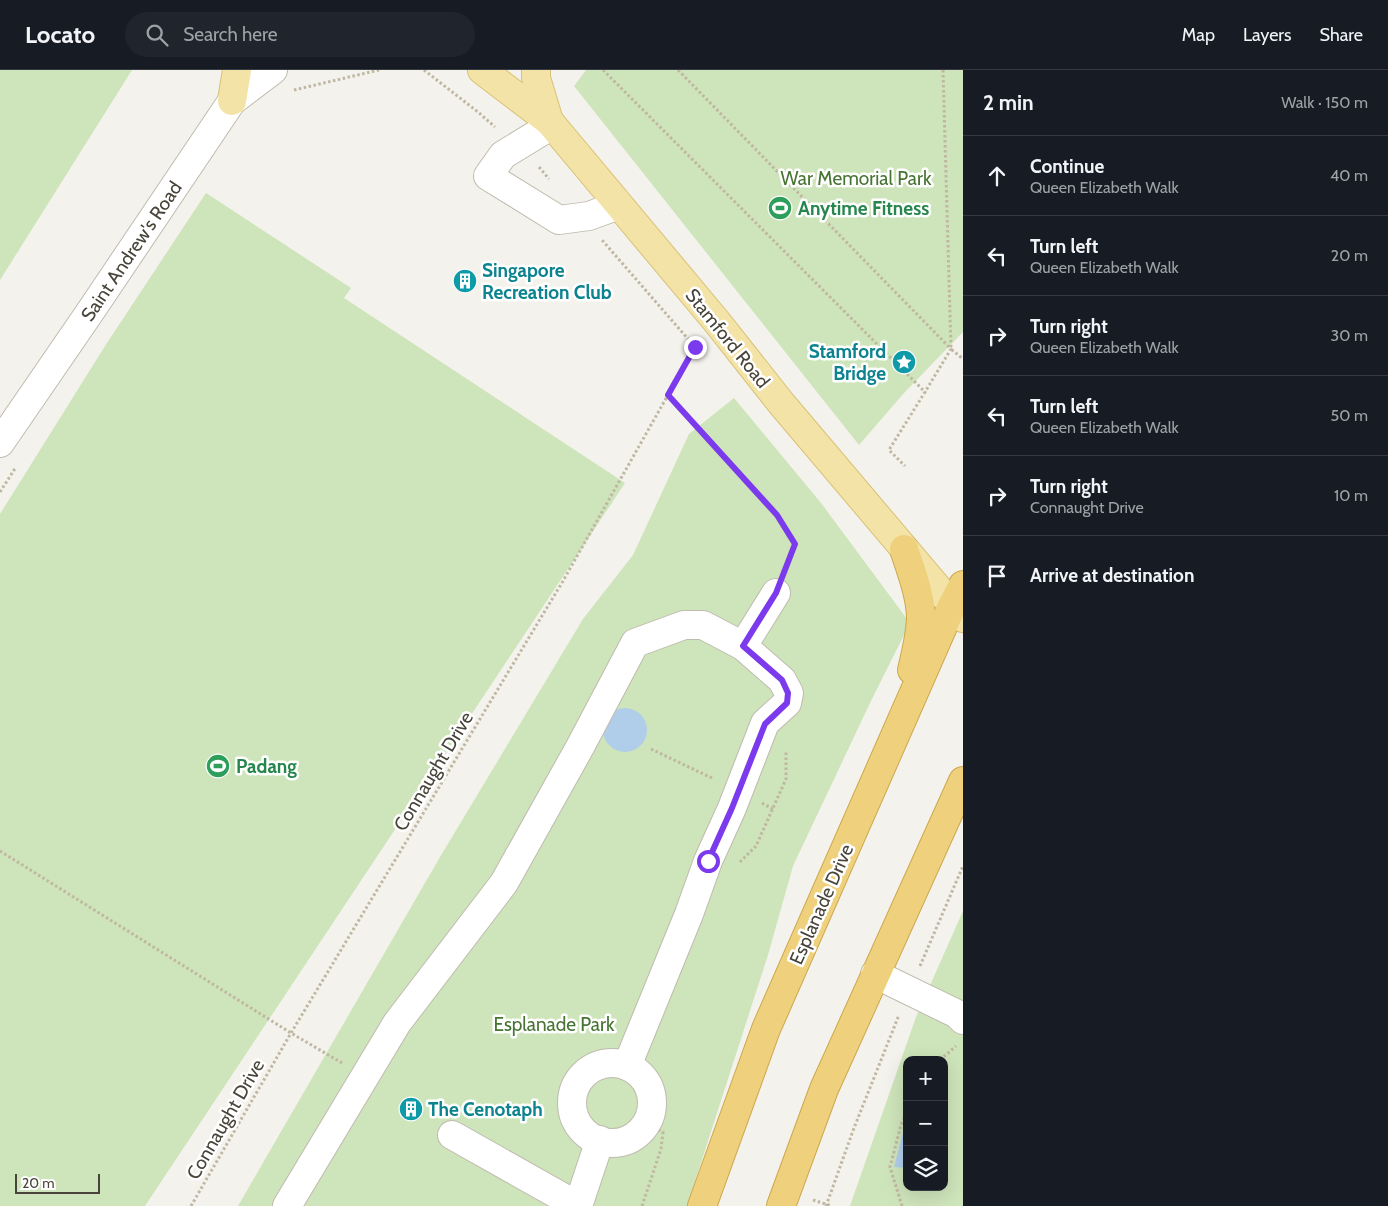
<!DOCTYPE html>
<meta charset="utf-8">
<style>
:root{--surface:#171b24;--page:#20242c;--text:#f1f3f6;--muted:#9ea1a6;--line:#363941}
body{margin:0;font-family:Cabin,sans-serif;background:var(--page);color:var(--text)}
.controls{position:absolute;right:15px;bottom:15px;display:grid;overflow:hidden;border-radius:10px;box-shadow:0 5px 20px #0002}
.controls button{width:45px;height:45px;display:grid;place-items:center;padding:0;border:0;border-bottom:1px solid var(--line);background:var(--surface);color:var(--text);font:25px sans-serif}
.scale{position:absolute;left:15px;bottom:12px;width:85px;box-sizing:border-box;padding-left:5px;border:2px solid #48443a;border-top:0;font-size:14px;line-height:18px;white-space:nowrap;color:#48443a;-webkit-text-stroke:4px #fff;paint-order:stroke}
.stop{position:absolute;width:15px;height:15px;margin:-11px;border:4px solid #7c3aed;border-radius:50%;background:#fff}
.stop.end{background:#7c3aed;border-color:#fff;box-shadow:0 1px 5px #0008}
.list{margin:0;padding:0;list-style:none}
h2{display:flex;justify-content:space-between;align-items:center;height:65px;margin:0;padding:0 20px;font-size:21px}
h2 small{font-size:16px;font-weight:400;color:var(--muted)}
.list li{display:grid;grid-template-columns:32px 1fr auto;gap:15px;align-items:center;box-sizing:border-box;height:80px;padding:0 20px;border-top:1px solid var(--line)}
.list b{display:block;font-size:19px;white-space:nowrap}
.list p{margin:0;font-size:16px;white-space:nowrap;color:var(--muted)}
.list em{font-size:16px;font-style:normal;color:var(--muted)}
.icon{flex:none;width:28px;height:28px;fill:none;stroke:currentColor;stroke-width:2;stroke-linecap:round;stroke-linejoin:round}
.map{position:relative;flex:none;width:963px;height:1136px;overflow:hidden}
header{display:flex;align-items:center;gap:30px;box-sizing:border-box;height:70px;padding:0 25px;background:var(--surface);border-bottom:1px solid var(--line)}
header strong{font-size:24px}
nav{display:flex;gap:28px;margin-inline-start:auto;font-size:18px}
.search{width:350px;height:45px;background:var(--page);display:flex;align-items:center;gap:12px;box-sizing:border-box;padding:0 18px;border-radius:28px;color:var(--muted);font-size:19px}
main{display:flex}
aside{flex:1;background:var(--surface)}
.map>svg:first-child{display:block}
</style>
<header>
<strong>Locato</strong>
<div class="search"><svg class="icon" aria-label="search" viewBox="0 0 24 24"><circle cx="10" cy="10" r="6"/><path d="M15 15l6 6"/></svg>Search here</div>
<nav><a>Map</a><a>Layers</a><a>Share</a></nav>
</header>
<main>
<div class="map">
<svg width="963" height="1136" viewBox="0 0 963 1136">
<rect width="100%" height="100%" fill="#f4f2ec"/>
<g fill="#cee4ba" fill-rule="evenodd">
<polygon points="0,0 132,0 0,210"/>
<polygon points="586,0 963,0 963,262 904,323 859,375 574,16"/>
<polygon points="206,123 351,218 344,228 625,413 145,1136 0,1136 0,444 105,276"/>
<polygon points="734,328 821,433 910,553 870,633 793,796 768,885 687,1136 238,1136 440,787 583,549 633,485 689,364"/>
<path d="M963,841v295h-113l66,-189zM907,990h37v127h-37z"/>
</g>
<g fill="#b0ceea">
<circle cx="625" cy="660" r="22"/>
<polygon points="907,1053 907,1098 894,1097 902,1066"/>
</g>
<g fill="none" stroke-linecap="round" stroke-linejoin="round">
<g stroke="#bfbbaf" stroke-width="30">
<g id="minor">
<polyline points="552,55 503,85 488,106 559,150 589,146 619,135"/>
<polyline points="0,373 90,242 232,31 273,0"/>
<polyline points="875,904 957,944 963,950"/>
<circle cx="612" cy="1033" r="40"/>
<polyline points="627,996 689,844 708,791 732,738 765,653 787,633 789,623 782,610 743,576 776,523"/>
<polyline points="452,1065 578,1136"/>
<polyline points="287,1136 397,953 504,813 580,677 635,573 684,555 703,555 743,576"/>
<polyline points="578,1136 600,1070"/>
</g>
</g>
<g stroke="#d8c177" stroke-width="30">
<g id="major">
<polyline points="482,0 549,51 717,252 781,333 963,548"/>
<polyline points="536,0 536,8 549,51"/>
<polyline points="232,31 237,0"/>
</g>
</g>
<g stroke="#cda74d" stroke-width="30">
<g id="highway">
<path d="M904,479c7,22 16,44 17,67 0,18 -5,37 -9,54"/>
<polyline points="702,1136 766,959 952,536 963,515"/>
<polyline points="781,1136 824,1019 963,711"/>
</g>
</g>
<g stroke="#bfb7a2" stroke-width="3" stroke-dasharray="2.5 2.5" stroke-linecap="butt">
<polyline points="424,0 478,42 495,57"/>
<polyline points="603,0 925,322 889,380 905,396"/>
<polyline points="678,0 951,279 925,322"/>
<polyline points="943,0 951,279 963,289"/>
<polyline points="294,20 379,0"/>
<polyline points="539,97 549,109"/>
<polyline points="668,325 777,445 795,474 786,497"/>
<polyline points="0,422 16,397"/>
<polyline points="651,679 714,709"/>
<polyline points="762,733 773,739"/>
<polyline points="0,781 291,963 342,993"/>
<polyline points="740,792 756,776 786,709 786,681"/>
<polyline points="920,896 963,796"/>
<polyline points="940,990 956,976"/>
<polyline points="813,1130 832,1136"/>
<polyline points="191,1136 291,963 563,511 695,277 602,170"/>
<polyline points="642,1136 661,1079 663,1062 647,1053"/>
<polyline points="826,1136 854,1058 899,945"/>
<polyline points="902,1136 890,1097 901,1055 907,1042"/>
</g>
<use href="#minor" stroke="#fff" stroke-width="28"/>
<use href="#major" stroke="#f4e3a6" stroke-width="28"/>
<use href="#highway" stroke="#efd17d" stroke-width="28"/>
</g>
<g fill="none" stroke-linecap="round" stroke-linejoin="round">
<polyline stroke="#7c3aed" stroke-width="6" points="695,277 668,325 777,445 795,474 776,523 743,576 782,610 788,623 787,633 765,654 732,738 708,791"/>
</g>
<defs>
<g id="stadium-disc" transform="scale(1.25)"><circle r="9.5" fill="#2e9e5b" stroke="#fff"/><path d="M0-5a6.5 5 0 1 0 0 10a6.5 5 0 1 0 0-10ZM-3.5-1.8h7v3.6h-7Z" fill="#fff"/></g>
<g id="building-disc" transform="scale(1.25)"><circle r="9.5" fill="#0f9aa8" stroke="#fff"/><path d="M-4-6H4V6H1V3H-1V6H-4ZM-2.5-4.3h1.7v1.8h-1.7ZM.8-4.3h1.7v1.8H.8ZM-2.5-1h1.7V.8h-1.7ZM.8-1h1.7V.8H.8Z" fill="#fff"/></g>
<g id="sight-disc" transform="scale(1.25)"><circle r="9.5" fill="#0f9aa8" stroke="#fff"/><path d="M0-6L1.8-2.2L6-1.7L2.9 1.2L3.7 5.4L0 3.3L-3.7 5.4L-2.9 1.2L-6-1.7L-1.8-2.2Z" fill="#fff"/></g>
</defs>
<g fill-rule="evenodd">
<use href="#stadium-disc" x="780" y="138"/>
<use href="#building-disc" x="465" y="211"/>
<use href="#sight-disc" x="904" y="292"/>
<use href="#stadium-disc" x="218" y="696"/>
<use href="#building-disc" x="411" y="1039"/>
</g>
<g text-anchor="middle" stroke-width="5" stroke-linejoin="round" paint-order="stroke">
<g font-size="19" fill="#477433" stroke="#fff">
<text x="856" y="115">War Memorial Park</text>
<text x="554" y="961">Esplanade Park</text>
</g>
<g font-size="19" font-weight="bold" fill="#27864d" stroke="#fff" text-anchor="start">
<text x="798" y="145">Anytime Fitness</text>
<text x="236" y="703">Padang</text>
</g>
<g font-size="19" fill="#48443a" stroke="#fff">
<text transform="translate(131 181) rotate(-56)" y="7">Saint Andrew's Road</text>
<text transform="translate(728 268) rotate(51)" y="7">Stamford Road</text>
<text transform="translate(433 701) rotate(-59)" y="7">Connaught Drive</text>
<text transform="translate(821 834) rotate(-66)" y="7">Esplanade Drive</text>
<text transform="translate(225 1049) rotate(-60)" y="7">Connaught Drive</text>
</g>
<g font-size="19" font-weight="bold" fill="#0d838f" stroke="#fff" text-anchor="start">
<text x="482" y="207">Singapore<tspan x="482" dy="22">Recreation Club</tspan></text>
<text x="886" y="288" text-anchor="end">Stamford<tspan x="886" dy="22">Bridge</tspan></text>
<text x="428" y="1046">The Cenotaph</text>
</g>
</g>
</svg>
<div class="controls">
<button>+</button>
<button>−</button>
<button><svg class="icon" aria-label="layers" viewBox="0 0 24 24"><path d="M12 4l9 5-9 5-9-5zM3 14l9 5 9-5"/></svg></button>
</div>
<div class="scale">20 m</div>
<div class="stop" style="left:708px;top:791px"></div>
<div class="stop end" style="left:695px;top:277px"></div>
</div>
<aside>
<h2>2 min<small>Walk · 150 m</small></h2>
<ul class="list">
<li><svg class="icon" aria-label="ahead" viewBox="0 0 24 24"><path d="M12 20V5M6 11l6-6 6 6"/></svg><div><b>Continue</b><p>Queen Elizabeth Walk</p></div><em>40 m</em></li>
<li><svg class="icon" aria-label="left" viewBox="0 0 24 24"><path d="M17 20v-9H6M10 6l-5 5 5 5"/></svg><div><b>Turn left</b><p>Queen Elizabeth Walk</p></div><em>20 m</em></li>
<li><svg class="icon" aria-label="right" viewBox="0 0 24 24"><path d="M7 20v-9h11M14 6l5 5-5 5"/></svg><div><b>Turn right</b><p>Queen Elizabeth Walk</p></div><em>30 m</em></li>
<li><svg class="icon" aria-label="left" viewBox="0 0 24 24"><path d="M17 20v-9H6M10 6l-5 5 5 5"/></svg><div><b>Turn left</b><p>Queen Elizabeth Walk</p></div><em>50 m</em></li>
<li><svg class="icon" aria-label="right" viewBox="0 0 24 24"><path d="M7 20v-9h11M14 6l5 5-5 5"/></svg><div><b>Turn right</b><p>Connaught Drive</p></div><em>10 m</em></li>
<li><svg class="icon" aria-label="arrive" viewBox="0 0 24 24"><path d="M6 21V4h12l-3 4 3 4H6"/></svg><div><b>Arrive at destination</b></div></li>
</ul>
</aside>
</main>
